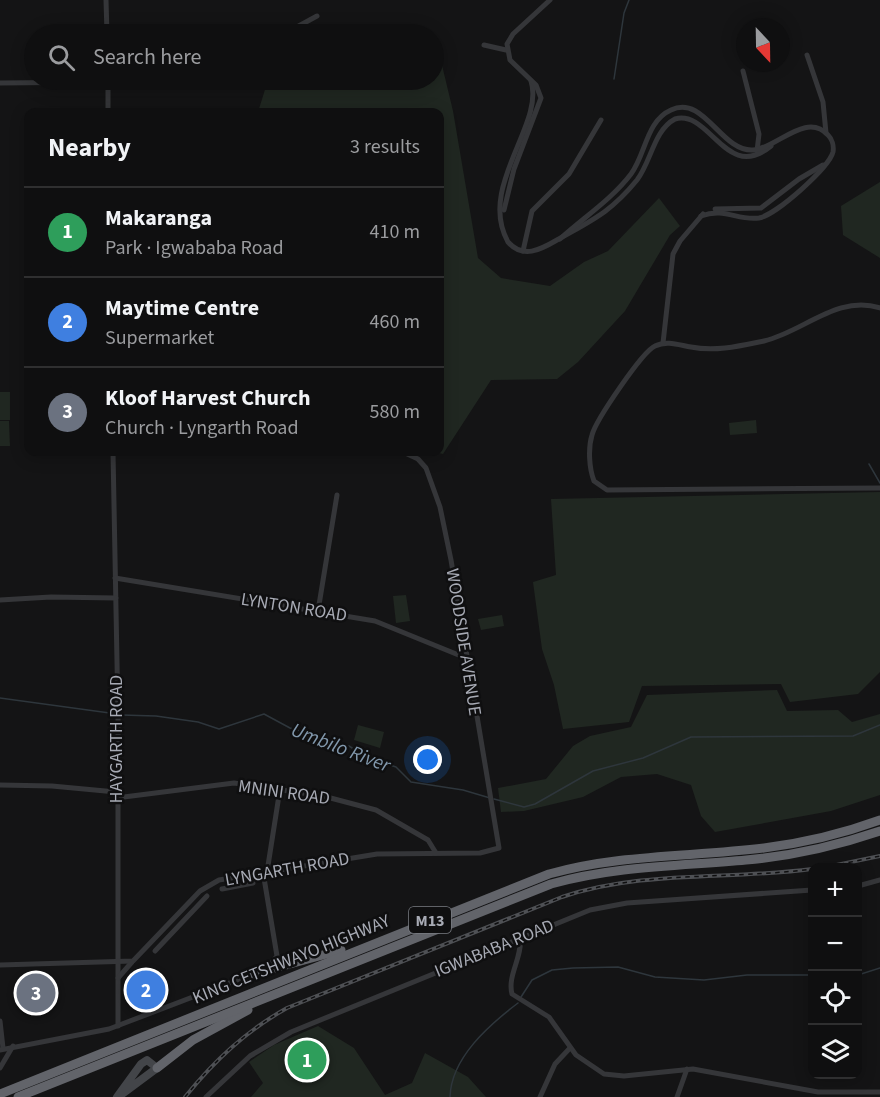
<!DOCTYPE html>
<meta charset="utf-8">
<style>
:root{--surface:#0f0f10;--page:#181819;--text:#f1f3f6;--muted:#9b9c9f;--line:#2f2f30;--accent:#0b8043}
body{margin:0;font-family:"Source Sans 3",sans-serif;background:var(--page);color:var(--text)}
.controls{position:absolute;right:18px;bottom:18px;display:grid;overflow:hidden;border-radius:12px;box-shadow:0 3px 15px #0003}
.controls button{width:54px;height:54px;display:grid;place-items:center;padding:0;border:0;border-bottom:2px solid var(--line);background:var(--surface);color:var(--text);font:30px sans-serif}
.compass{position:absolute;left:736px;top:18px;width:54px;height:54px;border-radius:50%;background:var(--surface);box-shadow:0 3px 15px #0003;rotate:158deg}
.you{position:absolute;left:428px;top:760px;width:21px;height:21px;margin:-15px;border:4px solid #fff;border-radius:50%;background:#1a73e8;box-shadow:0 0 0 9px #1a73e833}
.badge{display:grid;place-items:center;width:39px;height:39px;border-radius:50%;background:var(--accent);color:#fff;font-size:20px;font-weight:700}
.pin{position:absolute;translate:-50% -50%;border:3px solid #fff;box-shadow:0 2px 6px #0006}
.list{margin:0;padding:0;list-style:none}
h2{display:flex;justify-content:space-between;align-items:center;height:78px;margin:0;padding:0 24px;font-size:26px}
h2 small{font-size:20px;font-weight:400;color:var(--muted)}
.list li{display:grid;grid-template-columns:39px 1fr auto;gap:18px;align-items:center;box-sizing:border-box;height:90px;padding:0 24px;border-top:2px solid var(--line)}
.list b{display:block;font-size:22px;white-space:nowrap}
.list p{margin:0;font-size:20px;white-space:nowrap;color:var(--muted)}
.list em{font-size:20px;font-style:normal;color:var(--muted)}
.icon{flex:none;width:33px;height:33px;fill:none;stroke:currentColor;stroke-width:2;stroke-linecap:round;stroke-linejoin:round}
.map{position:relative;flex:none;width:880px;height:1097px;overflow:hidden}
.search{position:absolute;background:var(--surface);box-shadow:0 3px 15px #0003;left:24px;top:24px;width:420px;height:66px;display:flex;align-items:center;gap:15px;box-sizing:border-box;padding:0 21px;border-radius:33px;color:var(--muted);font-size:22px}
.panel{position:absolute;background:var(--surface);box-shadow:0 3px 15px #0003;left:24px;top:108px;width:420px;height:348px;border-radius:12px}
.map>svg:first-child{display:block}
</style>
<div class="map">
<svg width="880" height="1097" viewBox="0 0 880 1097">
<rect width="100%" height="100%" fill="#141415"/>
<g fill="#202721">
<polygon points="434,61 441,61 453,111 478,258 501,278 550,286 584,262 608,251 659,198 680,226 670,235 625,311 578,362 557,379 491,380 443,454 435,452 440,452 440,112 258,112 268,80 434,80"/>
<polygon points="880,182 880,258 843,235 841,206"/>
<rect x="0" y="392" width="10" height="28"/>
<polygon points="756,420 757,433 730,435 729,423"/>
<polygon points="0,421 9,421 10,446 0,446"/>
<polygon points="880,492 880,672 858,694 790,702 781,684 642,686 629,722 563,729 554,685 542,649 533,582 556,575 551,499"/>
<polygon points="406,595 410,621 396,623 393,596"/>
<polygon points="502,615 504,626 481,630 478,619"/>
<polygon points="777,690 787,711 838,710 852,722 880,714 880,795 831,811 715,832 701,816 691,785 657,774 621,777 583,797 524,811 501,812 498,788 546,779 573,746 590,736 631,727 647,695"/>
<polygon points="358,725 384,732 380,748 354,740"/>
<polygon points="318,1026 354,1048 385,1095 412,1083 425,1053 468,1077 486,1097 251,1097 263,1083 249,1062 274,1045"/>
</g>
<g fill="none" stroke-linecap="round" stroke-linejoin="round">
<g stroke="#2e363c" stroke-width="1.5">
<polyline points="614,79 624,13 629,0"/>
<polyline points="869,464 880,483"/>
<polyline points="0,698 117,714"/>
<polyline points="121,715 156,716 198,722 219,729 264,714 290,728 349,746 366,757 396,767 411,782 463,790 490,798"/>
<polyline points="494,799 524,807 535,804 593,771 643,758 691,737 853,736 880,725"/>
<polyline points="858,975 880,968"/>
<polyline points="521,997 532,980 552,970 573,968 618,967 655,977 704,980 747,975 812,975"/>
<path d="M450,1097c1,-39 39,-72 68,-94"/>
</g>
<g stroke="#353639" stroke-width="5">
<polyline points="106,0 107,34"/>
<polyline points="284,34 317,16"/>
<polyline points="484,45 506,50"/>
<polyline points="807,55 823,102 826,133"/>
<polyline points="743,71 759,134 757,151"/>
<polyline points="108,81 108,112"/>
<path d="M531,81c14,43 -54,106 -23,161 15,17 32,8 49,-2 35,-20 53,-27 80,-60 14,-18 17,-50 38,-61 35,-10 51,64 96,27"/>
<polyline points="0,83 108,82"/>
<polyline points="715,209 761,208 799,179 823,165"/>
<polyline points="504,210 514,169 541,98 536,85 510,60 507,44 513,34 550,0"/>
<path d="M560,239c23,-21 52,-40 71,-65 15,-20 15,-53 40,-64 33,-16 50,42 82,40 23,-1 53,-39 75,-15 4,4 6,11 5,17 -4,16 -57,63 -74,66 -22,3 -34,-11 -58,-2"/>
<polyline points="523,251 532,211 569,174 601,120"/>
<path d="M880,308c-42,-14 -77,24 -116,33 -24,5 -49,11 -73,6 -12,-2 -24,-7 -36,-1 -13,6 -59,74 -63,89 -4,13 -3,33 2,46l13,9 273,-2"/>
<polyline points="663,343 673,254 680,241 703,214"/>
<polyline points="113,452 118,714 118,1026"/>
<polyline points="115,578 375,621 466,658"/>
<polyline points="0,600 51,597 116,598"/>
<polyline points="318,611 337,495"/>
<polyline points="0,785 52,786 116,792"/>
<polyline points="116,798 234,783 323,796 376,810 428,840 436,853"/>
<polyline points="263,872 277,956 267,968"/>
<polyline points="267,872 280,789"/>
<polyline points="858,886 880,880"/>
<polyline points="222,889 253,883"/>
<path d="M520,937c3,20 -13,38 -8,57l37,23 27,38 28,19 20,2 69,-7 125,23h62"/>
<polyline points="155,951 207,896"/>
<polyline points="0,965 133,961 200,891 219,880 377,854 480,853 499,848 451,560 440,507 426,468 418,459 403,452"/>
<polyline points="118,978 132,962"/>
<polyline points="0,1021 3,1048"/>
<polyline points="0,1050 109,1029 253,974"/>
<polyline points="0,1068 13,1046"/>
<polyline points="206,1097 250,1056 291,1032 590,910 627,903 812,890"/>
<polyline points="540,1097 555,1064 570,1048"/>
<polyline points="677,1097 687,1069"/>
</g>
<polyline stroke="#434549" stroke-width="8" points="117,1097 141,1064 147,1060 157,1068 118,1097"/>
<g stroke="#62646a" stroke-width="9">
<polyline points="253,974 341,950"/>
<polyline points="157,1068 193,1040 248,1010"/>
<path d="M0,1094l549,-220c71,-20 142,-17 215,-26 39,-5 78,-14 116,-28"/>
<path d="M18,1097l533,-213c64,-18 129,-18 195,-24 46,-4 90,-14 134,-29"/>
</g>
<g stroke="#4e5054" stroke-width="4">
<g id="rail">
<polyline points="822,868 880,856"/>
<path d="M185,1097c30,-37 61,-66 102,-89l275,-111c80,-27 168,-17 250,-28"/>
</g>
</g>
<use href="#rail" stroke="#0f0f10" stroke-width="1.5" stroke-dasharray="4.5" stroke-linecap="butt"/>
</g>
<g text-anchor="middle" stroke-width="5" stroke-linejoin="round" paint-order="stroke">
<rect fill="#0f0f10" stroke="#797c83" stroke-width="1.5" x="409" y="907" width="42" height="26" rx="4.5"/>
<g font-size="16" font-weight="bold" fill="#a7aab4">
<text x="430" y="926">M13</text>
</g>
<g font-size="18" fill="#a7aab4" stroke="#0f0f10">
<text transform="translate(294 607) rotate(9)" y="6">LYNTON ROAD</text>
<text transform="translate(464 642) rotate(81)" y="6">WOODSIDE AVENUE</text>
<text transform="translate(116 739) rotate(-90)" y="6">HAYGARTH ROAD</text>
<text transform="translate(284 792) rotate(8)" y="6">MNINI ROAD</text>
<text transform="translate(287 869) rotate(-10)" y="6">LYNGARTH ROAD</text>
<text transform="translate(494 948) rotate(-22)" y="6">IGWABABA ROAD</text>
<text transform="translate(291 959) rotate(-22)" y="6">KING CETSHWAYO HIGHWAY</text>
</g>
<g font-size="20" font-style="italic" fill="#8197ab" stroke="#0f0f10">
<text transform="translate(341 747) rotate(21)" y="7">Umbilo River</text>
</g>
</g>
</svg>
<div class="controls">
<button>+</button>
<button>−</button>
<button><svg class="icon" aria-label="locate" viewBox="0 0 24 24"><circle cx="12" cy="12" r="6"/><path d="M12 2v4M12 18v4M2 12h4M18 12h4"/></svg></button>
<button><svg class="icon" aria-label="layers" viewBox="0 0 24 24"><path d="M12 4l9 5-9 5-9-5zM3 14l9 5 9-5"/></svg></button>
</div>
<svg class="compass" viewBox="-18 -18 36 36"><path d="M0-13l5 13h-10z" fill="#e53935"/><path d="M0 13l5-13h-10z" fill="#9b9c9f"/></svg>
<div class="you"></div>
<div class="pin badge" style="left:307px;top:1060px;background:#2e9e5b">1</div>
<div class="pin badge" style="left:146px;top:990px;background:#3f7fe0">2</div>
<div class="pin badge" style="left:36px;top:993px;background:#6b7280">3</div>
<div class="search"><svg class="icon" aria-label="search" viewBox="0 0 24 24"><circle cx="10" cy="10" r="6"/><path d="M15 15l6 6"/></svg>Search here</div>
<section class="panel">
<h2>Nearby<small>3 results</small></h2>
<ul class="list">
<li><span class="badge" style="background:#2e9e5b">1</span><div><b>Makaranga</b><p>Park · Igwababa Road</p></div><em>410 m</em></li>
<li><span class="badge" style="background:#3f7fe0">2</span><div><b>Maytime Centre</b><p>Supermarket</p></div><em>460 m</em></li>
<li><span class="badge" style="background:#6b7280">3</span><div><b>Kloof Harvest Church</b><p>Church · Lyngarth Road</p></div><em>580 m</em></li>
</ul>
</section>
</div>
